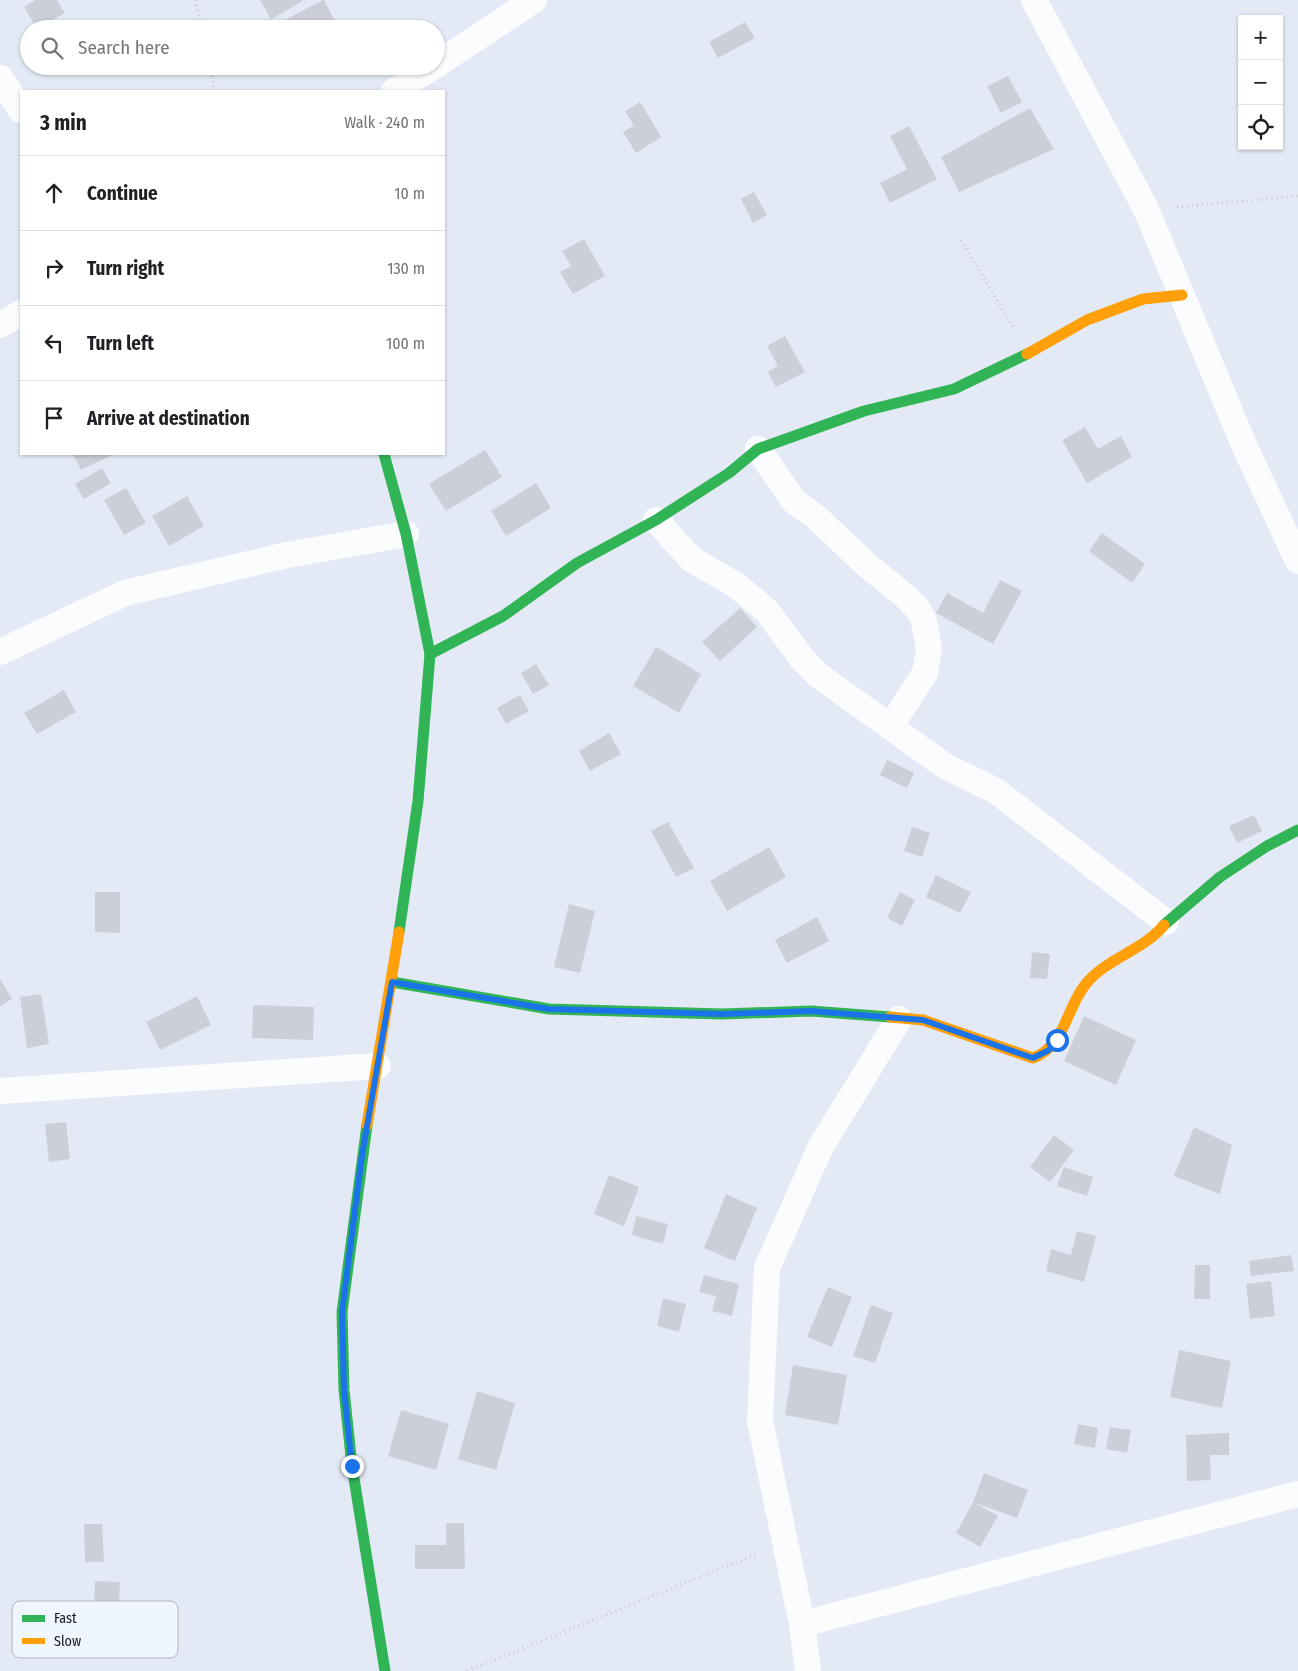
<!DOCTYPE html>
<meta charset="utf-8">
<style>
:root{--surface:#fff;--page:#f2f2f2;--text:#202124;--muted:#757577;--line:#e0e0e0}
body{margin:0;font-family:"Fira Sans Condensed",sans-serif;background:var(--page);color:var(--text)}
.controls{position:absolute;right:15px;top:15px;display:grid;overflow:hidden;border-radius:0px;box-shadow:0 1px 4px #0004}
.controls button{width:45px;height:45px;display:grid;place-items:center;padding:0;border:0;border-bottom:1px solid var(--line);background:var(--surface);color:var(--text);font:25px sans-serif}
.stop{position:absolute;width:15px;height:15px;margin:-11px;border:4px solid #1a73e8;border-radius:50%;background:#fff}
.stop.end{background:#1a73e8;border-color:#fff;box-shadow:0 1px 5px #0008}
.list{margin:0;padding:0;list-style:none}
h2{display:flex;justify-content:space-between;align-items:center;height:65px;margin:0;padding:0 20px;font-size:21px}
h2 small{font-size:16px;font-weight:400;color:var(--muted)}
.list li{display:grid;grid-template-columns:32px 1fr auto;gap:15px;align-items:center;box-sizing:border-box;height:75px;padding:0 20px;border-top:1px solid var(--line)}
.list b{display:block;font-size:19px;white-space:nowrap}
.list em{font-size:16px;font-style:normal;color:var(--muted)}
.icon{flex:none;width:28px;height:28px;fill:none;stroke:currentColor;stroke-width:2;stroke-linecap:round;stroke-linejoin:round}
.map{position:relative;flex:none;width:1298px;height:1671px;overflow:hidden}
.search{position:absolute;background:var(--surface);box-shadow:0 1px 4px #0004;left:20px;top:20px;width:425px;height:55px;display:flex;align-items:center;gap:12px;box-sizing:border-box;padding:0 18px;border-radius:28px;color:var(--muted);font-size:19px}
.panel{position:absolute;background:var(--surface);box-shadow:0 1px 4px #0004;left:20px;top:90px;width:425px;height:365px;border-radius:0px}
.map>svg:first-child{display:block}
</style>
<div class="map">
<svg width="1298" height="1671" viewBox="0 0 1298 1671">
<rect width="100%" height="100%" fill="#e4eaf5"/>
<g fill="#cbd0d8">
<polygon points="35,0 57,0 65,13 37,29 24,7"/>
<polygon points="260,0 302,0 303,1 271,19"/>
<polygon points="324,0 339,29 268,29 323,0"/>
<polygon points="745,22 755,38 718,58 709,42"/>
<polygon points="1008,76 1022,102 1001,113 987,86"/>
<polygon points="640,102 661,137 636,153 623,132 634,126 625,111"/>
<polygon points="1030,108 1054,149 959,192 941,157"/>
<polygon points="909,126 937,179 890,203 880,183 907,169 890,136"/>
<polygon points="754,192 767,215 753,223 741,199"/>
<polygon points="584,239 605,276 573,294 560,272 571,266 562,251"/>
<polygon points="785,336 805,372 776,387 768,372 778,366 767,346"/>
<polygon points="1085,427 1098,449 1121,436 1132,457 1087,483 1062,440"/>
<polygon points="485,450 502,477 446,511 429,484"/>
<polygon points="73,454 114,454 81,470"/>
<polygon points="102,468 111,483 84,499 75,484"/>
<polygon points="536,483 551,508 506,536 491,511"/>
<polygon points="126,488 146,523 124,535 104,500"/>
<polygon points="187,496 204,526 169,546 152,516"/>
<polygon points="1102,533 1145,564 1132,583 1089,551"/>
<polygon points="1000,580 1022,591 993,644 936,613 947,593 983,613"/>
<polygon points="740,608 757,627 720,661 702,642"/>
<polygon points="656,647 701,674 679,713 633,686"/>
<polygon points="536,664 549,685 533,694 521,673"/>
<polygon points="64,690 76,712 37,734 24,713"/>
<polygon points="520,695 529,711 506,724 497,708"/>
<polygon points="609,733 621,754 590,771 579,751"/>
<polygon points="887,760 914,773 907,788 880,775"/>
<polygon points="1254,815 1262,831 1237,843 1229,826"/>
<polygon points="668,822 694,868 676,877 651,831"/>
<polygon points="912,827 930,833 922,857 904,851"/>
<polygon points="769,847 786,877 727,911 710,881"/>
<polygon points="936,875 971,892 960,913 926,897"/>
<polygon points="95,892 120,892 120,933 95,932"/>
<polygon points="900,892 915,900 902,926 887,918"/>
<polygon points="569,904 595,911 580,973 554,967"/>
<polygon points="817,917 829,941 787,963 775,940"/>
<polygon points="1032,952 1050,954 1047,979 1030,978"/>
<polygon points="0,979 12,999 0,1006"/>
<polygon points="41,994 49,1044 27,1048 20,997"/>
<polygon points="197,996 211,1025 160,1050 146,1022"/>
<polygon points="253,1005 314,1007 313,1040 252,1038"/>
<polygon points="1084,1016 1136,1040 1116,1085 1064,1061"/>
<polygon points="66,1122 70,1159 49,1162 45,1124"/>
<polygon points="1194,1127 1232,1145 1220,1194 1174,1176"/>
<polygon points="1054,1135 1074,1150 1050,1182 1030,1167"/>
<polygon points="1064,1167 1093,1177 1087,1196 1057,1186"/>
<polygon points="609,1175 639,1187 624,1226 594,1214"/>
<polygon points="726,1194 757,1208 735,1261 704,1248"/>
<polygon points="636,1216 668,1224 663,1244 632,1235"/>
<polygon points="1077,1231 1096,1236 1084,1282 1046,1271 1051,1249 1071,1255"/>
<polygon points="1291,1255 1294,1271 1251,1276 1249,1261"/>
<polygon points="1195,1265 1210,1265 1210,1299 1194,1299"/>
<polygon points="704,1275 739,1284 732,1316 712,1311 716,1296 699,1292"/>
<polygon points="1271,1281 1275,1316 1250,1319 1246,1284"/>
<polygon points="828,1287 852,1297 832,1347 807,1337"/>
<polygon points="663,1298 686,1304 679,1332 657,1326"/>
<polygon points="871,1305 893,1313 875,1363 853,1356"/>
<polygon points="1179,1350 1231,1361 1222,1408 1170,1397"/>
<polygon points="793,1365 847,1375 838,1425 785,1415"/>
<polygon points="477,1391 515,1403 496,1470 458,1459"/>
<polygon points="401,1410 449,1424 436,1470 388,1456"/>
<polygon points="1078,1424 1098,1428 1095,1448 1074,1444"/>
<polygon points="1110,1427 1131,1430 1127,1453 1106,1449"/>
<polygon points="1229,1433 1229,1455 1210,1455 1211,1480 1187,1481 1186,1435"/>
<polygon points="984,1473 1028,1490 1017,1518 973,1502 998,1516 980,1547 956,1533 973,1502"/>
<polygon points="446,1523 464,1523 465,1569 415,1569 415,1545 446,1545"/>
<polygon points="84,1524 102,1524 104,1562 85,1562"/>
<polygon points="95,1581 120,1582 118,1627 93,1625"/>
</g>
<g fill="none" stroke-linecap="round" stroke-linejoin="round">
<g stroke="#c8cbce" stroke-width="3" stroke-dasharray="1 4" stroke-linecap="butt">
<polyline points="195,0 202,29"/>
<polyline points="210,66 215,91"/>
<polyline points="1177,207 1298,196"/>
<polyline points="961,240 1013,327"/>
<polyline points="467,1671 757,1554"/>
</g>
<g stroke="#fbfcfe" stroke-width="26">
<polyline points="1034,0 1146,209 1244,445 1298,561"/>
<polyline points="436,65 534,0"/>
<polyline points="0,78 21,110"/>
<polyline points="394,91 435,66"/>
<polyline points="0,325 21,313"/>
<polyline points="758,449 794,501 816,517 868,566 905,596 918,609 924,621 929,649 925,673 890,727"/>
<polyline points="656,520 691,559 736,585 767,611 803,660 818,675 945,766 996,791 1166,922"/>
<polyline points="0,652 125,593 287,555 406,534"/>
<polyline points="0,1091 378,1066"/>
<polyline points="802,1624 1298,1494"/>
<polyline points="808,1671 802,1624 760,1421 767,1268 820,1148 899,1019"/>
</g>
<g stroke="#30b455" stroke-width="11">
<polyline points="384,454 406,534 430,654 418,801 399,932"/>
<polyline points="430,654 503,616 577,563 656,520 729,473 758,449 864,411 954,389 1027,354"/>
<polyline points="1164,925 1220,877 1267,846 1298,830"/>
<polyline points="392,982 549,1009 722,1014 811,1011 890,1017"/>
<polyline points="367,1125 342,1312 344,1390 352,1466 385,1671"/>
</g>
<g stroke="#ff9f0a" stroke-width="11">
<polyline points="1027,354 1087,320 1143,299 1182,295"/>
<path d="M890,1017l33,3 110,38c32,-12 33,-49 52,-73 21,-27 58,-34 79,-60"/>
<polyline points="367,1125 399,932"/>
</g>
</g>
<g fill="none" stroke-linecap="round" stroke-linejoin="round">
<polyline stroke="#1a73e8" stroke-width="6" points="352,1466 344,1390 342,1312 362,1155 392,982 549,1009 722,1014 811,1011 923,1020 1033,1058 1049,1050 1057,1040"/>
</g>
<rect x="12" y="1601" width="166" height="57" rx="8" fill="#f0f6fe" stroke="#afb4bc" stroke-width="1"/>
<rect x="22" y="1615" width="23" height="7" fill="#30b455"/>
<rect x="22" y="1638" width="23" height="6" fill="#ff9f0a"/>
<g font-size="14" fill="#161b21">
<text x="54" y="1623">Fast</text>
<text x="54" y="1646">Slow</text>
</g>
</svg>
<div class="controls">
<button>+</button>
<button>−</button>
<button><svg class="icon" aria-label="locate" viewBox="0 0 24 24"><circle cx="12" cy="12" r="6"/><path d="M12 2v4M12 18v4M2 12h4M18 12h4"/></svg></button>
</div>
<div class="stop" style="left:1057px;top:1040px"></div>
<div class="stop end" style="left:352px;top:1466px"></div>
<div class="search"><svg class="icon" aria-label="search" viewBox="0 0 24 24"><circle cx="10" cy="10" r="6"/><path d="M15 15l6 6"/></svg>Search here</div>
<section class="panel">
<h2>3 min<small>Walk · 240 m</small></h2>
<ul class="list">
<li><svg class="icon" aria-label="ahead" viewBox="0 0 24 24"><path d="M12 20V5M6 11l6-6 6 6"/></svg><div><b>Continue</b></div><em>10 m</em></li>
<li><svg class="icon" aria-label="right" viewBox="0 0 24 24"><path d="M7 20v-9h11M14 6l5 5-5 5"/></svg><div><b>Turn right</b></div><em>130 m</em></li>
<li><svg class="icon" aria-label="left" viewBox="0 0 24 24"><path d="M17 20v-9H6M10 6l-5 5 5 5"/></svg><div><b>Turn left</b></div><em>100 m</em></li>
<li><svg class="icon" aria-label="arrive" viewBox="0 0 24 24"><path d="M6 21V4h12l-3 4 3 4H6"/></svg><div><b>Arrive at destination</b></div></li>
</ul>
</section>
</div>
